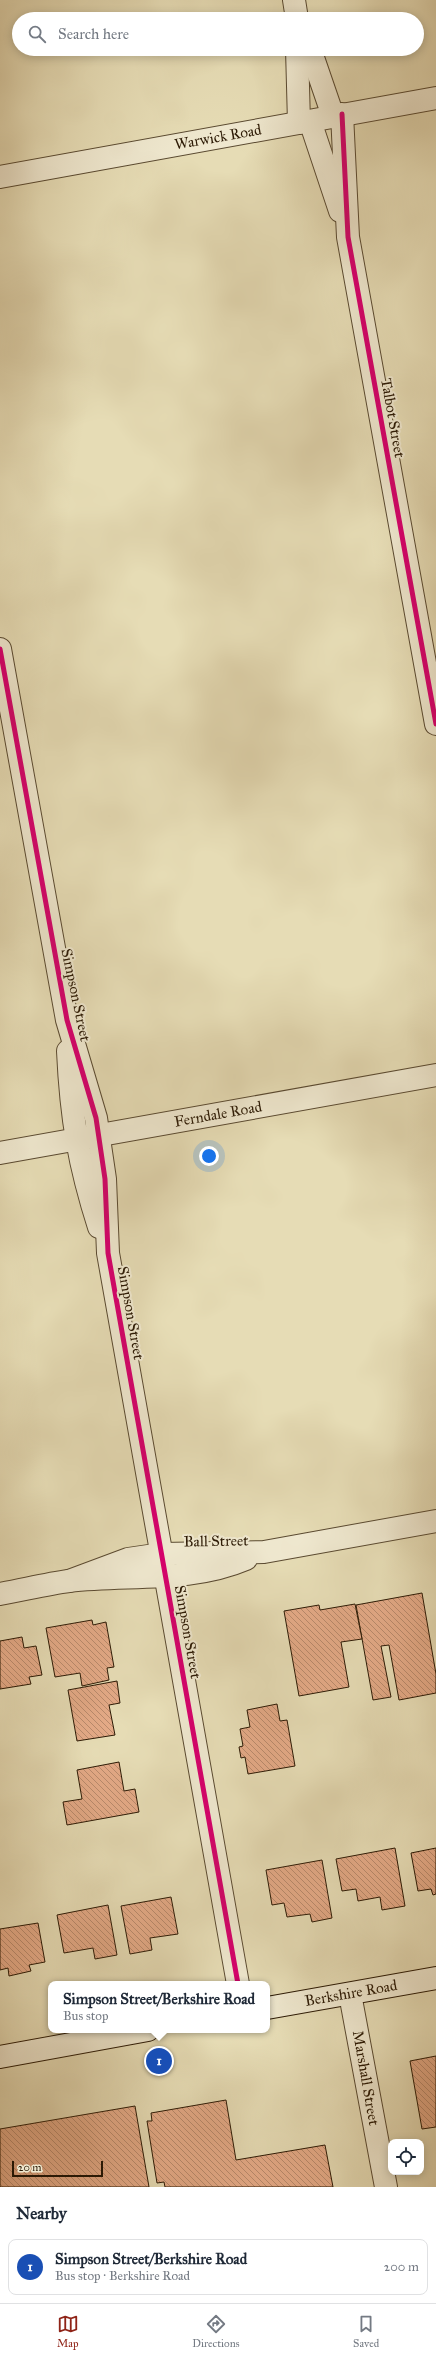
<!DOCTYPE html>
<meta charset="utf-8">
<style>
:root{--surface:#fff;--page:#f2f2f3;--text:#1f2937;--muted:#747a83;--line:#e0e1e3;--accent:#8f2418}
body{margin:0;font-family:"IM FELL Great Primer",serif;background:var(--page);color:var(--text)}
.controls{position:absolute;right:12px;bottom:12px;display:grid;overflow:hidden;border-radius:8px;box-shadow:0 2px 10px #0003}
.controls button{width:36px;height:36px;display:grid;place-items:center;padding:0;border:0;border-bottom:1px solid var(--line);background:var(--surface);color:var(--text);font:20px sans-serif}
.scale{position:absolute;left:12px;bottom:10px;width:91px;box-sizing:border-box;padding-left:4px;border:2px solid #2c1a05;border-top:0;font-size:11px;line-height:14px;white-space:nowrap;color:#2c1a05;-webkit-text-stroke:3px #efe8cf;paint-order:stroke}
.you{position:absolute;left:209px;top:1156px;width:14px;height:14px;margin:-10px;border:3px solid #fff;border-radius:50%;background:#1a73e8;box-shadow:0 0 0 6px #1a73e833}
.badge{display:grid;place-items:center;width:26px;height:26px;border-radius:50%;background:var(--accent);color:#fff;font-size:13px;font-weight:700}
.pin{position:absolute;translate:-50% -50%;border:2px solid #fff;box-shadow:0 1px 4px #0006}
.popup{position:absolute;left:48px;top:1981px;width:222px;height:52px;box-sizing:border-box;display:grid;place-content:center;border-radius:8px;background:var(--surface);filter:drop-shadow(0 1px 3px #0005);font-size:13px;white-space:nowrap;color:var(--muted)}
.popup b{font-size:15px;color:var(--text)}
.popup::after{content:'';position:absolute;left:50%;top:100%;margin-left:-8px;border:8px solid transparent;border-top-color:var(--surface)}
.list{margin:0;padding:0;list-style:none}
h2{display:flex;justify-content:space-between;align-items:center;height:52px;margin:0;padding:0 16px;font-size:17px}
h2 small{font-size:13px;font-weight:400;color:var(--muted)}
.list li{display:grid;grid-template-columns:26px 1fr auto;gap:12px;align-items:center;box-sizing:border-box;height:56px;margin:0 8px 8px;padding:0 8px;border:1px solid var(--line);border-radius:8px}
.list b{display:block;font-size:15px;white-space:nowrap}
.list p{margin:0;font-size:13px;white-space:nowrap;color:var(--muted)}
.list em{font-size:13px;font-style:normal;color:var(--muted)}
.icon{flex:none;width:22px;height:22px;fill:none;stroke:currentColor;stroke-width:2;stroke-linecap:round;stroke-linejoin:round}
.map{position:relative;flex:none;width:436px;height:2187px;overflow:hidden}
.search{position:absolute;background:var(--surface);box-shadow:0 2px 10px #0003;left:12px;right:12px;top:12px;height:44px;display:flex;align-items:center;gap:10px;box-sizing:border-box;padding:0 14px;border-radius:22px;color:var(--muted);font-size:15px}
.sheet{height:116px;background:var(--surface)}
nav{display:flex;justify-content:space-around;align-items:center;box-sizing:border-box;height:56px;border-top:1px solid var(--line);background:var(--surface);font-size:11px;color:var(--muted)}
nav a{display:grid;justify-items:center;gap:2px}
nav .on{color:var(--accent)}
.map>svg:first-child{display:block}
</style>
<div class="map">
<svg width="436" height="2187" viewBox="0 0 436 2187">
<defs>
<pattern id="building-back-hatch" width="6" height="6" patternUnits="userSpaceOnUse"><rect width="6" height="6" fill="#e4aa87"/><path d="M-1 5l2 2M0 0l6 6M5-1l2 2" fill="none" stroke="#b98a6c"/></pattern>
</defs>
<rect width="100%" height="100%" fill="#e6dcb5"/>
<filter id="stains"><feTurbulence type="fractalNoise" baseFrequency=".005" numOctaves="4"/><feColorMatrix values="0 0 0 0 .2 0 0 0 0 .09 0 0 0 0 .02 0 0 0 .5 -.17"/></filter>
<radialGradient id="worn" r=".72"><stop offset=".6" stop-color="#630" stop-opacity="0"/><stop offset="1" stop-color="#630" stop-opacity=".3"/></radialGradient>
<g fill="url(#building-back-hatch)" stroke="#2c1a05">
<polygon points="422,1593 436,1674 436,1693 399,1700 389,1645 381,1646 391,1697 373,1700 356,1605"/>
<polygon points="355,1604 362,1639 341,1642 349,1687 299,1696 284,1611 319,1605 320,1610"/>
<polygon points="92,1620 93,1625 106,1622 114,1667 107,1668 109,1680 82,1686 80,1673 55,1677 46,1628"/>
<polygon points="22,1637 24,1648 36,1646 42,1675 29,1677 31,1684 0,1689 0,1641"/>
<polygon points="117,1681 120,1703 109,1705 115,1735 77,1741 68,1690"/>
<polygon points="277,1704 280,1721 287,1720 295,1766 248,1774 245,1757 241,1758 239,1747 243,1746 240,1729 250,1727 247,1710"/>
<polygon points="119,1762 124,1791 135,1789 139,1812 67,1825 63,1802 82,1799 77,1770"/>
<polygon points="395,1848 405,1906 382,1910 380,1897 358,1901 356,1889 342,1891 336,1859"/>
<polygon points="436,1848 436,1894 433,1895 431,1889 418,1891 411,1853"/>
<polygon points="322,1860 332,1918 312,1922 310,1914 287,1917 284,1903 272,1905 266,1870"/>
<polygon points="171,1897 178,1934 150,1938 152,1950 130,1954 121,1906"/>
<polygon points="108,1905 117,1955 95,1959 93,1948 64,1953 57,1915"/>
<polygon points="38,1923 45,1962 29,1965 31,1971 9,1976 8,1968 0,1970 0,1929"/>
<polygon points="436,2056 436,2127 422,2129 410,2061"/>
<polygon points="226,2100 236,2160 325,2145 333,2187 165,2187 164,2182 157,2183 147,2121 152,2121 151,2113"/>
<polygon points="135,2106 149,2187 0,2187 0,2129"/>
</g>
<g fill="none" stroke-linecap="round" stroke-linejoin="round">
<g stroke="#5a4a31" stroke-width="24">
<g id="street">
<polyline points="294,0 297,19"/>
<polyline points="297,49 299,123"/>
<polyline points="310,49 333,116"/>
<polyline points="342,114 348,237 436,724"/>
<polyline points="310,121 340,211"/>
<polyline points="0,177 436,98"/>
<polyline points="0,649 67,1020 96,1118 105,1179 108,1253 238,1984"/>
<path d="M68,1051c3,66 11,114 31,176"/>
<polyline points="0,1153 436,1075"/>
<polyline points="69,1581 128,1559 162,1554 264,1552 436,1521"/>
<path d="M0,1594c23,-4 46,-10 69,-13 59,-7 121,2 177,-22"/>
<polyline points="350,1994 386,2187"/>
</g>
</g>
<g stroke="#2c1a05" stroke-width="24">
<g id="secondary">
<polyline points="267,2008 436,1978"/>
<polyline points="0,2057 148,2030"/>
</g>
</g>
<use href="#street" stroke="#efe8cf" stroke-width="22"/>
<use href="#secondary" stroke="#efe8cf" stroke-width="22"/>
<g stroke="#efe8cf" stroke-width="8">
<g id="cycleway">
<polyline points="342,114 348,237 436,724"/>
<polyline points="0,649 67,1020 96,1118 105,1179 108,1253 238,1984"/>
</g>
</g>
<use href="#cycleway" stroke="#d6006c" stroke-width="5"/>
</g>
<g text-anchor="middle" stroke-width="4" stroke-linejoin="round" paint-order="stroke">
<g font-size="15" fill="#2c1a05" stroke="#efe8cf">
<text transform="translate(218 137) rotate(-10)" y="5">Warwick Road</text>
<text transform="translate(393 418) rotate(80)" y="5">Talbot Street</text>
<text transform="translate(76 995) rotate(78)" y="5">Simpson Street</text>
<text transform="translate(218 1114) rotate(-10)" y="5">Ferndale Road</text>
<text transform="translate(131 1313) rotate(80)" y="5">Simpson Street</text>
<text transform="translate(216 1541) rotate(-1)" y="5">Ball Street</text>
<text transform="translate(188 1632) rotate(80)" y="5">Simpson Street</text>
<text transform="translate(351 1993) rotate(-10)" y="5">Berkshire Road</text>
<text transform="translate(366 2078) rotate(80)" y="5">Marshall Street</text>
</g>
</g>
<rect width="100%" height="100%" filter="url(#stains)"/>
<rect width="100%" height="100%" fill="url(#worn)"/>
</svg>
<div class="controls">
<button><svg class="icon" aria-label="locate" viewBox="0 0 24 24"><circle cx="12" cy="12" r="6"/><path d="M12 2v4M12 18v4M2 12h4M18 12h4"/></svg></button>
</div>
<div class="scale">20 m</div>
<div class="you"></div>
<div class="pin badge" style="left:159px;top:2061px;background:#1a4fb4">1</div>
<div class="popup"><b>Simpson Street/Berkshire Road</b>Bus stop</div>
<div class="search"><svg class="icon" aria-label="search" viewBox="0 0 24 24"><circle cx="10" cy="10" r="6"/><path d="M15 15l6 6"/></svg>Search here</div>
</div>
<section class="sheet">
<h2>Nearby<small></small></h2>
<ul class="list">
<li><span class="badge" style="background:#1a4fb4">1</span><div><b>Simpson Street/Berkshire Road</b><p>Bus stop · Berkshire Road</p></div><em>200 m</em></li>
</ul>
</section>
<nav>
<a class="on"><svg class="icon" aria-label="map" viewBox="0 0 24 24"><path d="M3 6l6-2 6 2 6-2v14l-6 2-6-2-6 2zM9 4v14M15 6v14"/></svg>Map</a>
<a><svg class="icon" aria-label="directions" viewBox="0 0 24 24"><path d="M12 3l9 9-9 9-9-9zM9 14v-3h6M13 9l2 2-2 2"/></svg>Directions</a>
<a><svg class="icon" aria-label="saved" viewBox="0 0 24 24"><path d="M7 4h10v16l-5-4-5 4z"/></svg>Saved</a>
</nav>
